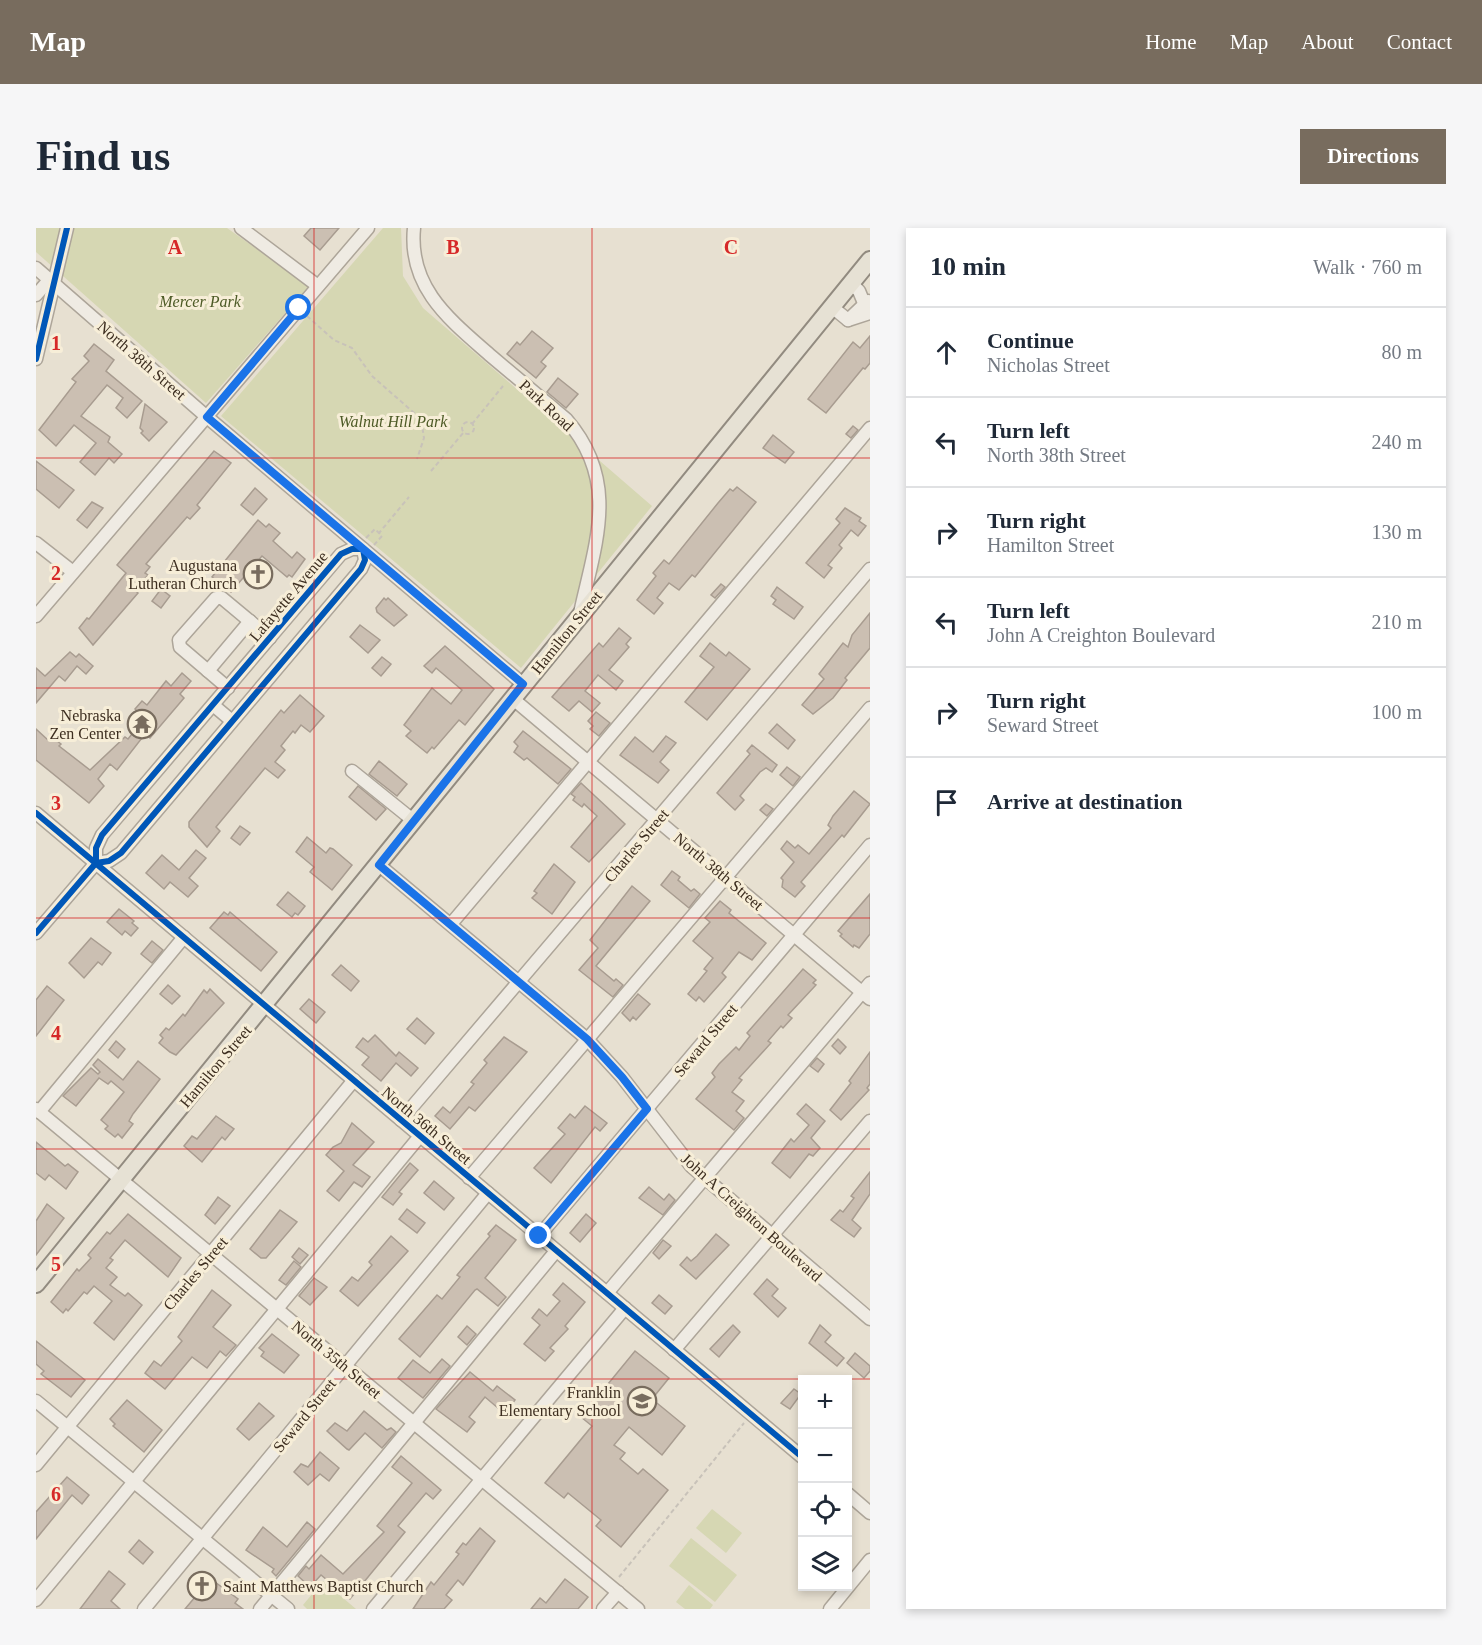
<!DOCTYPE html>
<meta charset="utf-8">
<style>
:root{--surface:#fff;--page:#f6f6f7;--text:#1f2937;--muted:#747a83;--line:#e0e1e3;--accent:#786c5e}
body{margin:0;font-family:"Times New Roman",serif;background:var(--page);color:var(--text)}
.controls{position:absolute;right:18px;bottom:18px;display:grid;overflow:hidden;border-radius:0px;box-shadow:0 3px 9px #0003}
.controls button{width:54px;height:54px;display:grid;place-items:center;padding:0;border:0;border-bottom:2px solid var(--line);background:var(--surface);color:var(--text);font:30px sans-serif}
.stop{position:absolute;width:18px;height:18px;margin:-14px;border:4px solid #1a73e8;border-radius:50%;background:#fff}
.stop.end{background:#1a73e8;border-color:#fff;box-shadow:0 2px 6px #0008}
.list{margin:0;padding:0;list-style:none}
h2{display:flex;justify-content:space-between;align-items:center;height:78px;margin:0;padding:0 24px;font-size:26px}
h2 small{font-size:20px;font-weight:400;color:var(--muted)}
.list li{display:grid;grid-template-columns:39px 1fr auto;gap:18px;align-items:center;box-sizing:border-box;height:90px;padding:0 24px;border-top:2px solid var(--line)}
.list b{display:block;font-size:22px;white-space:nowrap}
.list p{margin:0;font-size:20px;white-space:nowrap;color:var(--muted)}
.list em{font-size:20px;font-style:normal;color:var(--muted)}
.icon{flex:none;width:33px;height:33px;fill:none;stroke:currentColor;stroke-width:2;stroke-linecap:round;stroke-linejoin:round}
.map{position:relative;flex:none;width:834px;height:1381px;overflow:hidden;border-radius:0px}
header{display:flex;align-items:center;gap:36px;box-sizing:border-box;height:84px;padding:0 30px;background:var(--accent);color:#fff}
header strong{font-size:28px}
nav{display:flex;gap:33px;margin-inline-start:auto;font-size:21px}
.intro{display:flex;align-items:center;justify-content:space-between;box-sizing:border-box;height:144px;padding:0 36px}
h1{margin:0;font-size:42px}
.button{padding:15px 27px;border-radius:0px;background:var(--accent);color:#fff;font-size:21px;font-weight:700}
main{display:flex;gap:36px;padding:0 36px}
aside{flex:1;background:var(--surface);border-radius:0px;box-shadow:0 3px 9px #0003}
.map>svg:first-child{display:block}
</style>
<header>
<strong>Map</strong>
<nav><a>Home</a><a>Map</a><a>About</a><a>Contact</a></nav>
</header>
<div class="intro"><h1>Find us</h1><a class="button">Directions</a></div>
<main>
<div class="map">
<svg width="834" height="1381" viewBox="0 0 834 1381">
<rect width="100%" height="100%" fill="#e7e0d1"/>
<g fill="#d6d7b3">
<polygon points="0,0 191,0 273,58 170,175 0,24"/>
<polygon points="347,0 365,0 367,48 387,80 616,278 485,440 185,188"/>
<polygon points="676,1281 706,1305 690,1325 660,1300"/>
<polygon points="655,1310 701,1347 679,1374 633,1338"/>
<polygon points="287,1353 320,1381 271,1381 267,1377"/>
<polygon points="653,1357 677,1377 674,1381 649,1381 640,1374"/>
</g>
<g fill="#cbbfb2" stroke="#a89c90" stroke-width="1.5">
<polygon points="275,0 303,0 284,22 268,8"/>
<polygon points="496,103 517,120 505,134 510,138 500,150 471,126 481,114 484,117"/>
<polygon points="834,108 834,135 829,141 827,140 790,185 772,171 817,114 824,120"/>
<polygon points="58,116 78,132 70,143 106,173 91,190 80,180 87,170 71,157 45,188 74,209 72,214 86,226 78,235 73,230 59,247 44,234 60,215 38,197 20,218 3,202 40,154 36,151 53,133 48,128"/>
<polygon points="522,150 542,166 530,180 511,164"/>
<polygon points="109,176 131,194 113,213 105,205 107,203 104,200"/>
<polygon points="817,198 822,202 815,210 810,206"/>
<polygon points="737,207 758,224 749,235 727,220"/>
<polygon points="178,223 195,235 161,277 164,280 154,291 151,289 110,336 114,339 109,345 112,347 99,362 102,365 57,417 43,400 51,390 53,391 90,345 81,337"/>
<polygon points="0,233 38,262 23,280 0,261"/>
<polygon points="701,259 720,274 659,349 656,347 643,362 633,355 621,370 627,375 618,386 601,372 620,348 617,345 628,332 633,336 682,275 694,261 697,263"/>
<polygon points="219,260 231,271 217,287 205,277"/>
<polygon points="56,274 67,280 51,300 41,292"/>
<polygon points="809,280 825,290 823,293 830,298 822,308 815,302 803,317 806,320 792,337 796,340 788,350 770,335 804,295 800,291"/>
<polygon points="222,292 230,299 233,296 244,305 237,313 256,330 261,324 269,331 256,349 253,347 251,349 226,328 195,364 176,349"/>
<polygon points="685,356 689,359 679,370 675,367"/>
<polygon points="741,359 767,379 758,391 737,376 740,372 735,368"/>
<polygon points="125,361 134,368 125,380 116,373"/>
<polygon points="348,370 350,372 352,370 371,387 358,398 341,384 340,380"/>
<polygon points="834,385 834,420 809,450 811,452 797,470 777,486 766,477 788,451 783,446 807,415 812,419 816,407"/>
<polygon points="324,397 344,412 332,425 314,409"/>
<polygon points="583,400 595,410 590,416 593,419 573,442 587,453 580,462 562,447 549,463 564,475 556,484 543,473 533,483 516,469 563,415 567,419"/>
<polygon points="674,415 690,428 693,424 714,441 671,492 649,474 678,439 664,428"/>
<polygon points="409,418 458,461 429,497 423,492 398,521 396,519 391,525 370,508 375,503 368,497 396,460 415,476 426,462 400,440 396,445 388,438"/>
<polygon points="34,424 40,429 43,426 57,438 50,446 41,438 29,453 23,448 0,475 0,440 9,448"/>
<polygon points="346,429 355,436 345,448 336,440"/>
<polygon points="146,445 155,453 144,466 148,470 114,510 109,506 81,542 74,536 62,551 68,558 53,575 0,532 0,501 13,513 16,509 25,516 23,518 54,542 89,509 92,511 104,496 99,492 104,486 99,481 106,473 111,477 130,453 135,458"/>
<polygon points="264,467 288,488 274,504 265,497 259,505 257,503 245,518 249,522 239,534 249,542 242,550 229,540 180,599 184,603 171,619 153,599 153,594 245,482 248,485"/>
<polygon points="560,484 574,495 563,508 554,501 557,498 552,493"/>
<polygon points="741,496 759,512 752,521 733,505"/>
<polygon points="487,503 535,541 522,556 491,530 488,532 478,524 482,518 478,514"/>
<polygon points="630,508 640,515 624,534 633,542 622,555 584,527 599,509 617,524"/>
<polygon points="716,517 741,537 736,544 730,540 724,544 704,568 708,572 699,582 681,565 714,526 711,523"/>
<polygon points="343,533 371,556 361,568 333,546"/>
<polygon points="751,539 764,549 757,558 744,547"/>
<polygon points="545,555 589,596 553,634 535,619 561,588 548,576 546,579 537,572 539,569 535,566"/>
<polygon points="322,558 350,581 340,592 313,569"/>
<polygon points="818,563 834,576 808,609 806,607 765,654 769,658 759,669 746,659 747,652 745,650 758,634 745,621 751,613 759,620 762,617 773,626 795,600 792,597 797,588"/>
<polygon points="730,576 737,581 731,588 724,582"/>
<polygon points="204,598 214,605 204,617 195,610"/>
<polygon points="271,609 290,625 294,620 297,621 316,637 296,662 274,644 278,639 260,624"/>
<polygon points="160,622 170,630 153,650 162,658 152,669 134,654 128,661 110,645 126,627 143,642"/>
<polygon points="518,636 539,654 516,686 496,670 501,665 498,663"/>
<polygon points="636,643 644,649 642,652 655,663 658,661 664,666 653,680 625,657"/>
<polygon points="596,658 614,673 560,738 578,753 580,751 587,757 577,769 543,742 562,720 554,712"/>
<polygon points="252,664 269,678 262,687 259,685 256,689 241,677"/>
<polygon points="834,666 834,706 823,720 818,717 817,719 804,708 806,706 802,703"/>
<polygon points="684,673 695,682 693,685 730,715 716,732 703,724 686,745 690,749 674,767 668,774 663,769 660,773 652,766 671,743 668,741 677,730 657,713 674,694 669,690"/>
<polygon points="83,681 98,693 96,695 102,700 95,708 89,703 86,707 71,694"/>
<polygon points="188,684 192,687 194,684 241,724 225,743 174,700"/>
<polygon points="55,710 75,725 66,737 62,734 48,750 33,735"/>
<polygon points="116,713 127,722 116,735 105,726"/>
<polygon points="305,737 323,753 315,763 296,747"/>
<polygon points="767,741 780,752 777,755 780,757 752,787 756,790 747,800 745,798 732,813 735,815 703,850 706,852 696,864 708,873 700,883 708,890 698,902 660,871 679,849 676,845 683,836 700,819 703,822 714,808 711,805"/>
<polygon points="132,757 144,768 136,776 124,766"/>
<polygon points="11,758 28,772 0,808 0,772"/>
<polygon points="174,761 188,775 140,827 134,824 123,815 127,810 124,807 130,800 133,802 147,786 149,788 168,762 171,765"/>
<polygon points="602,766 614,776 600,792 597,789 594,793 586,785"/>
<polygon points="273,771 289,784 280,795 264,781"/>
<polygon points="381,790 398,805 389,816 371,801"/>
<polygon points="339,807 360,828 363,824 382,840 375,848 360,835 345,853 326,837 333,829 320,819 327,810 332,814"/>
<polygon points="468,809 491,824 439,883 433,879 414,901 399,888 407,879 414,885 438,856 435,854 451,835 448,832"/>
<polygon points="802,811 810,819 804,826 796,818"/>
<polygon points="80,813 89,821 82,830 73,822"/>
<polygon points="834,824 834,856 831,860 833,862 805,892 794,882 815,855 813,853"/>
<polygon points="781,830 788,836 782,844 774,838"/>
<polygon points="62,831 87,852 102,833 124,851 97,886 93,893 97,896 86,910 82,906 79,909 69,901 72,898 65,892 88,864 75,853 72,856 63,850 40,878 27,868 55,840 62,846 64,844 57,837"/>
<polygon points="770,876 789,893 775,910 784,920 777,928 773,926 754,950 736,935 755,911 758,914 773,897 761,886"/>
<polygon points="549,878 571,895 564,903 559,899 515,955 498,940 529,906 522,900 534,886 539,890"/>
<polygon points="180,888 198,901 189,912 186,909 166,934 148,918 156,908 161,911"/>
<polygon points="316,895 338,914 317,937 334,949 326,959 318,954 303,973 291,963 308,943 290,927 297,919 305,915"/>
<polygon points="0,914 29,938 32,936 42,944 30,961 13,947 9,952 0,945"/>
<polygon points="374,935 382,942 363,964 366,966 357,977 346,969"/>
<polygon points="834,944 834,966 816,992 825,1000 818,1009 795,992 804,982 807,984 818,970 815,968"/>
<polygon points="398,953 418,970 408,982 388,965"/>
<polygon points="613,959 628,972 633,966 639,972 627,987 603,970"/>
<polygon points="182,969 194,978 179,996 169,987"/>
<polygon points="11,976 28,990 0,1027 0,993"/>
<polygon points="371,981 389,995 381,1005 363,991"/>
<polygon points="244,982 261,994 230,1030 225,1030 214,1021"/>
<polygon points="92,986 145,1030 132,1049 89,1012 74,1030 77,1032 70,1040 81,1049 74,1057 89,1068 92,1065 106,1077 78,1112 58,1095 76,1073 58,1058 51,1066 48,1064 32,1083 30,1081 27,1085 15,1074 41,1041 43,1043 55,1030 52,1027 71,1004 74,1006"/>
<polygon points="550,986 560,995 544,1014 534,1005"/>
<polygon points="460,997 480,1012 449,1050 470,1069 462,1078 441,1061 439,1062 384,1129 363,1111 401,1067 406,1071 424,1049 421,1047 454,1008 452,1006"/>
<polygon points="680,1006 693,1017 660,1051 644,1037 651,1029 655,1033 661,1028"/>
<polygon points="355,1008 372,1023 322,1078 304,1063 316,1049 322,1053 336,1037 333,1034"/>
<polygon points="627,1012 635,1018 623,1031 617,1025"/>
<polygon points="263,1020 272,1027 264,1036 256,1029"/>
<polygon points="258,1033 265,1039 250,1057 243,1052"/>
<polygon points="278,1050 291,1059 274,1077 263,1068"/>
<polygon points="731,1051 742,1061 736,1068 750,1080 742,1089 718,1066"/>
<polygon points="527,1055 549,1074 529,1098 532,1101 514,1120 518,1123 509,1133 488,1116 504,1097 496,1090 503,1081 511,1088 524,1073 517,1067"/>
<polygon points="176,1062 195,1077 177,1099 200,1117 190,1128 184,1123 171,1140 156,1129 129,1161 109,1145 118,1133 125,1138 146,1113 142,1109"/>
<polygon points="623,1067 636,1078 629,1086 616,1075"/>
<polygon points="697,1097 704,1104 683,1129 674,1121"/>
<polygon points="784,1097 795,1107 789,1114 808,1130 801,1138 773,1115"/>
<polygon points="431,1098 440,1106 431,1117 422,1109"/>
<polygon points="236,1106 263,1127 248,1145 225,1128 228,1124 223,1120"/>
<polygon points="0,1113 49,1152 35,1169 5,1146 8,1143 0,1136"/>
<polygon points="599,1123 633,1150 616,1171 649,1198 626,1227 593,1199 578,1217 589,1225 584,1231 602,1246 607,1241 632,1262 585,1319 560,1298 565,1292 532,1265 528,1270 509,1255 556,1198 545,1189"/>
<polygon points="819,1125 834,1138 834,1143 828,1150 811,1135"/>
<polygon points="406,1131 414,1138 387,1170 362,1150 377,1132 394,1145"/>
<polygon points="434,1144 457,1163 461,1158 479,1172 469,1186 449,1169 433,1189 439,1194 431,1204 400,1181"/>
<polygon points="758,1161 765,1166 754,1181 745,1175"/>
<polygon points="91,1172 126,1202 108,1224 77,1198 79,1196 74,1191"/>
<polygon points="223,1175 238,1188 213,1212 201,1201"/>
<polygon points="328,1183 351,1202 355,1200 360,1204 346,1220 329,1205 313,1222 311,1221 291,1203 299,1195 311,1203"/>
<polygon points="284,1224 303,1240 293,1253 284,1246 272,1257 258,1244 265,1236 272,1239"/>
<polygon points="365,1228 405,1262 397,1271 390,1265 362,1298 369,1304 314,1371 285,1347 274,1359 262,1348 270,1338 273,1341 285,1327 307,1346 348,1304 341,1298 376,1255 356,1239"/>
<polygon points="31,1249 53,1267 46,1276 36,1267 0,1311 0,1284"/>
<polygon points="271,1294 279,1301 240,1348 236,1344 238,1341 210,1322 227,1299 251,1319"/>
<polygon points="444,1300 459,1313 427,1357 422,1352 410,1367 416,1372 408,1381 377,1381 395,1354 398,1357 423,1326 420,1324 427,1315 430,1317"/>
<polygon points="103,1312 117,1324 107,1336 93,1324"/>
<polygon points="73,1343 89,1356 75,1373 84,1381 44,1381"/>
<polygon points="168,1346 202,1371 199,1375 207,1381 149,1381 165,1362 161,1358"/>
<polygon points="529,1351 552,1369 542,1381 495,1381 504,1370 510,1375"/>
</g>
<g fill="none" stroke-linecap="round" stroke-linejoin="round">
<g stroke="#ada599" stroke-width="15">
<g id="minor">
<polyline points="205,0 282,58"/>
<path d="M378,0c-6,60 36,92 77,128 25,21 50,42 75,63 54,62 30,122 14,194"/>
<polyline points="0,40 171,189 487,456"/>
<polyline points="815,55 823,63 828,75"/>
<polyline points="0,67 14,51"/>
<polyline points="796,79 812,92 832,73"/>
<polyline points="812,92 834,85"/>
<polyline points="0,131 31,0"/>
<polyline points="0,315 37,344"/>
<polyline points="0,388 332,0"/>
<polyline points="172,443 214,393"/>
<polyline points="192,460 144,419 143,412 180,370 186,370 234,410"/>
<polyline points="476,470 834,771"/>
<polyline points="177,477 196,493"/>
<polyline points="316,543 378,593"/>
<polyline points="0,585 766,1229"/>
<polyline points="343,637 551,811 586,849 655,938 834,1091"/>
<polyline points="415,696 834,200"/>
<polyline points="0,705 60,635 60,620 66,607 305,326 316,321 327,321 329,332 325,341 85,625 73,633 60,635"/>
<polyline points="0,881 602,1381"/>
<polyline points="3,884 148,709"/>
<polyline points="365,892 834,341"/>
<polyline points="433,950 834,480"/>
<polyline points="503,1008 834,617"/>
<polyline points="571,1065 834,755"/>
<polyline points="638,1122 834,893"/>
<polyline points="0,1173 252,1381"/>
<polyline points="0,1237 318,852"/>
<polyline points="812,1266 834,1285"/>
<polyline points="0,1372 384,908"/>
<polyline points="108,1381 452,965"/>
<polyline points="224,1381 520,1023"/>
<polyline points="337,1381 589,1080"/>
<polyline points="567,1381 582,1364"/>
<polyline points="794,1381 834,1332"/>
</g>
</g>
<g stroke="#928b80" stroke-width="20">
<polyline id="major" points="0,1056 834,32"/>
</g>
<g stroke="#c8c2b9" stroke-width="2" stroke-dasharray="4.5 3" stroke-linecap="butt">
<polyline points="271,88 298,112 316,120 336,148 385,191 388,210 381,231"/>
<circle cx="432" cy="200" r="6"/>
<polyline points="436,196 467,158"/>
<polyline points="395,243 428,204"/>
<polyline points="330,310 339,301 343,305"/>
<polyline points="338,317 346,308 343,305 373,269"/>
<polyline points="583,1349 708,1195"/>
</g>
<use href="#minor" stroke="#efebe3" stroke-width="12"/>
<use href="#major" stroke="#e6e1d4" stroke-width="16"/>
<g stroke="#f7eed8" stroke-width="10">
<g id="cycleway">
<polyline points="0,131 31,0"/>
<polyline points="0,585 766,1229"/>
<polyline points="0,705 60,635 60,620 66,607 305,326 316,321 327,321 329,332 325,341 85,625 73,633 60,635"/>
</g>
</g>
<use href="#cycleway" stroke="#0057b8" stroke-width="6"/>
</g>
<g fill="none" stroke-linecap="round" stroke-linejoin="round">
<polyline stroke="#1a73e8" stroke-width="8" points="263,80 171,189 487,456 343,637 551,811 586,849 611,881 503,1008"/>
</g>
<path fill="none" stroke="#d62828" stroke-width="1.5" stroke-opacity="0.55" d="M278,0v1381M556,0v1381M0,230h834M0,460h834M0,690h834M0,921h834M0,1151h834"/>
<defs>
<g id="church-ring" transform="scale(1.5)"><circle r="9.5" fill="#f7eed8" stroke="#786c5e" stroke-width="1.5"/><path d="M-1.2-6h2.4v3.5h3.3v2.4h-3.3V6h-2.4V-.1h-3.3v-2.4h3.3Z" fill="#786c5e"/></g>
<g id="temple-ring" transform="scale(1.5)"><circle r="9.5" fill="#f7eed8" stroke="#786c5e" stroke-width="1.5"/><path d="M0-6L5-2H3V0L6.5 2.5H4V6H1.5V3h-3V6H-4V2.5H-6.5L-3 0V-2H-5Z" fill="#786c5e"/></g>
<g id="school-ring" transform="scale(1.5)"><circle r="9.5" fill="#f7eed8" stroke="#786c5e" stroke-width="1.5"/><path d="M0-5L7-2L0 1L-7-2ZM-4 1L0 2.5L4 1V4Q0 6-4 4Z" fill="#786c5e"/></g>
</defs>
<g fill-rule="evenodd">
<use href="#church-ring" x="222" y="346"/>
<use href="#temple-ring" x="106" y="496"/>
<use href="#school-ring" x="606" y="1173"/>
<use href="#church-ring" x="166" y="1358"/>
</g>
<g text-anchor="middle" stroke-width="6" stroke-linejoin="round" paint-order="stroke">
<g font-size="16" font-style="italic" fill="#4d5a26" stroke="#f7eed8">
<text x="164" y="79">Mercer Park</text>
<text x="357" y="199">Walnut Hill Park</text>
</g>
<g font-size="16" fill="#3d2e20" stroke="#f7eed8">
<text transform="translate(106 132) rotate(41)" y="6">North 38th Street</text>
<text transform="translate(511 177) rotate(43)" y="6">Park Road</text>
<text transform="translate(252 368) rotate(-50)" y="6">Lafayette Avenue</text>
<text transform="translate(530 404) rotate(-51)" y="6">Hamilton Street</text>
<text transform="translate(600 617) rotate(-50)" y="6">Charles Street</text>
<text transform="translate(683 643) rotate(40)" y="6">North 38th Street</text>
<text transform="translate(669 812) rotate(-50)" y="6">Seward Street</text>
<text transform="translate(179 838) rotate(-50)" y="6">Hamilton Street</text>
<text transform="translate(391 897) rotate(40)" y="6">North 36th Street</text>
<text transform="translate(716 989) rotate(42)" y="6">John A Creighton Boulevard</text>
<text transform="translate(159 1045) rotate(-50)" y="6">Charles Street</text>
<text transform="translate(301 1131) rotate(40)" y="6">North 35th Street</text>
<text transform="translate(268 1187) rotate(-51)" y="6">Seward Street</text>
</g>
<g font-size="16" fill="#3d2e20" stroke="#f7eed8" text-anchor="end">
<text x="201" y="343">Augustana<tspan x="201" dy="18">Lutheran Church</tspan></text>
<text x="85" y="493">Nebraska<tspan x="85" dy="18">Zen Center</tspan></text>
<text x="585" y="1170">Franklin<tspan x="585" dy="18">Elementary School</tspan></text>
<text x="187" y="1364" text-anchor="start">Saint Matthews Baptist Church</text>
</g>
</g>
<g font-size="20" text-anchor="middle" font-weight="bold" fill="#d62828" stroke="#f7eed8" stroke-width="6" stroke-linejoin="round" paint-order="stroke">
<text x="139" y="26">A</text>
<text x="417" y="26">B</text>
<text x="695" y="26">C</text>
<text x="20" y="122">1</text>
<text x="20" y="352">2</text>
<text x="20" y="582">3</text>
<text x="20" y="812">4</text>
<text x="20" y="1043">5</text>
<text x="20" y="1273">6</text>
</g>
</svg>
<div class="controls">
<button>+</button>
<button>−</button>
<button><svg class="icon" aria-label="locate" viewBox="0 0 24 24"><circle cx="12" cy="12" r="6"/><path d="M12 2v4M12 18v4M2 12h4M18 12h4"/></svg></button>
<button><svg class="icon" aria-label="layers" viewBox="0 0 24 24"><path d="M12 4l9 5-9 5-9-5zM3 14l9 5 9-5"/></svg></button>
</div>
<div class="stop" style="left:263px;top:80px"></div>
<div class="stop end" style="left:503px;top:1008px"></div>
</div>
<aside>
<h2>10 min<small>Walk · 760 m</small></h2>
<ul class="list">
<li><svg class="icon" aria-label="ahead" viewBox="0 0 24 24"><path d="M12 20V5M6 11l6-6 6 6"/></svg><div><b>Continue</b><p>Nicholas Street</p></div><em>80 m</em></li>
<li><svg class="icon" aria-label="left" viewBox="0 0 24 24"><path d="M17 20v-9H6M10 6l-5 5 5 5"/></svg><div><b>Turn left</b><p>North 38th Street</p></div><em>240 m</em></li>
<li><svg class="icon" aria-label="right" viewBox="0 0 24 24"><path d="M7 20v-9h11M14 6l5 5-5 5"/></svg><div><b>Turn right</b><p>Hamilton Street</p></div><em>130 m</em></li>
<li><svg class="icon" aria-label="left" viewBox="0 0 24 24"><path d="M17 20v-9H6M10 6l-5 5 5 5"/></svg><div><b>Turn left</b><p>John A Creighton Boulevard</p></div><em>210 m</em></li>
<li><svg class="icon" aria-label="right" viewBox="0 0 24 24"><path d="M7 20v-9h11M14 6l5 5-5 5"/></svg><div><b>Turn right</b><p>Seward Street</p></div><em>100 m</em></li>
<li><svg class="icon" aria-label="arrive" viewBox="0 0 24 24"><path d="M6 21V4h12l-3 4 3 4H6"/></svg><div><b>Arrive at destination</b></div></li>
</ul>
</aside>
</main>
